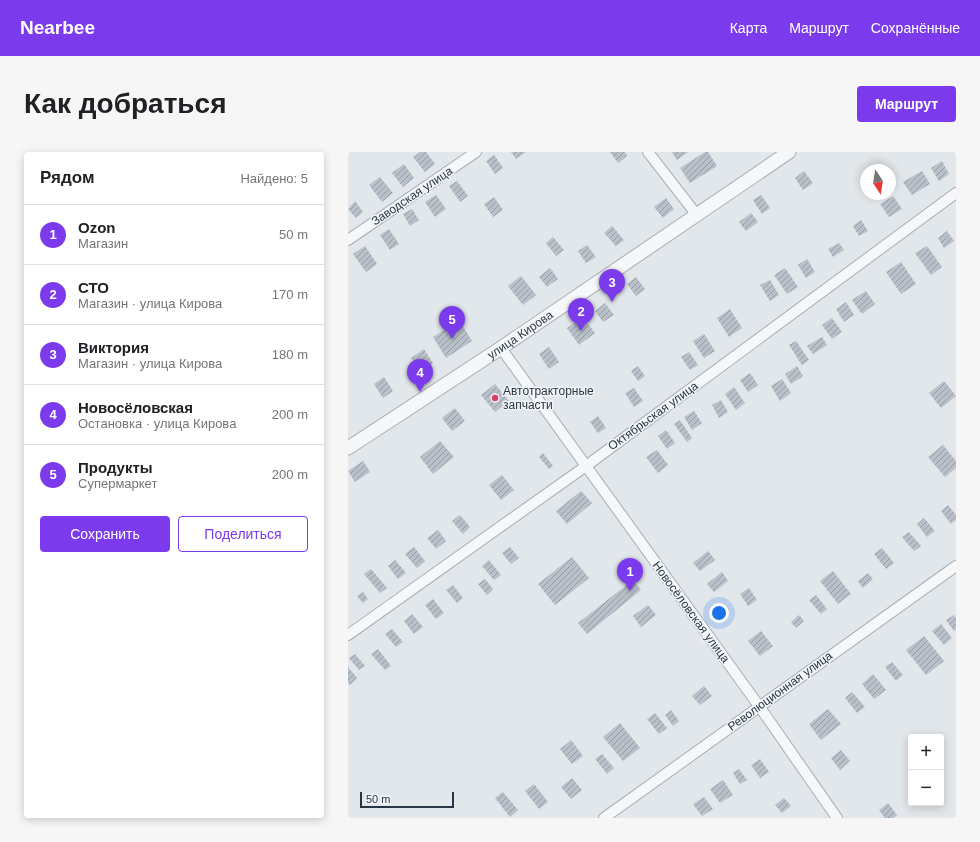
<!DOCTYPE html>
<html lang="ru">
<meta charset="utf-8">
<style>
:root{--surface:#fff;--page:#f6f6f6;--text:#202124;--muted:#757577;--line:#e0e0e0;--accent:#7c3aed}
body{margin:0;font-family:Arial,sans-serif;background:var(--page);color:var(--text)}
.controls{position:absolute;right:12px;bottom:12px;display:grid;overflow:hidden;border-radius:4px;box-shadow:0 2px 10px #0003}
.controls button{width:36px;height:36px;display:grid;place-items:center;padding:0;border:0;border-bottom:1px solid var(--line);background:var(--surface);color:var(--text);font:20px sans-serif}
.compass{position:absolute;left:512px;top:12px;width:36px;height:36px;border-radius:50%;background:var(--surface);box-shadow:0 2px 10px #0003;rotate:168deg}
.scale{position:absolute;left:12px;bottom:10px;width:94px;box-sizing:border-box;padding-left:4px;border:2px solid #293644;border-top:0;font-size:11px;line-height:14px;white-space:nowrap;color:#293644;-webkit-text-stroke:3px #f2f5f8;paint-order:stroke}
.you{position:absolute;left:371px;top:461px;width:14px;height:14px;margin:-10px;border:3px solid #fff;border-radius:50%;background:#1a73e8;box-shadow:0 0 0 6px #1a73e833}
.badge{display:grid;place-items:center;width:26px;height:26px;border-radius:50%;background:var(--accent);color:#fff;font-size:13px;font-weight:700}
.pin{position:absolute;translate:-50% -33px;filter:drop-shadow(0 1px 2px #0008)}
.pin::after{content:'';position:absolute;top:21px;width:14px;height:12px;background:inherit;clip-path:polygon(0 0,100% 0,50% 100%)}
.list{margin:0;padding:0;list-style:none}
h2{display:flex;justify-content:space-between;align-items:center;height:52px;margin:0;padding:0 16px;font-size:17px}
h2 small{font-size:13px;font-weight:400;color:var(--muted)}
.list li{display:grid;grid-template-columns:26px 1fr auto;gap:12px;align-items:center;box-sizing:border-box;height:60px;padding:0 16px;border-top:1px solid var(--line)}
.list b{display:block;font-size:15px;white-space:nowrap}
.list p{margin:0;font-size:13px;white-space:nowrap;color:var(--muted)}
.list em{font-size:13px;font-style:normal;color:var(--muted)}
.actions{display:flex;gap:8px;padding:12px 16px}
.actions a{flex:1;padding:9px 0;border:1px solid var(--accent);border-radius:4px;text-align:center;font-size:14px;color:var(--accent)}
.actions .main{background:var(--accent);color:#fff}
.map{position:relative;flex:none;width:608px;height:666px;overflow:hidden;border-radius:4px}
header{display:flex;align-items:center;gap:24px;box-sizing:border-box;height:56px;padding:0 20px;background:var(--accent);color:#fff}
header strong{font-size:19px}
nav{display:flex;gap:22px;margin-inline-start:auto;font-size:14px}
.intro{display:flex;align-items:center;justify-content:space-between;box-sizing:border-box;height:96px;padding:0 24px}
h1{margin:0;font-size:28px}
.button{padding:10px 18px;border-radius:4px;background:var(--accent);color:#fff;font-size:14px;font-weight:700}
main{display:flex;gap:24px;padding:0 24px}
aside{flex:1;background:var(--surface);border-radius:4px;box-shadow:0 2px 10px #0003}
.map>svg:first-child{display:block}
</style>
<header>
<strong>Nearbee</strong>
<nav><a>Карта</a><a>Маршрут</a><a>Сохранённые</a></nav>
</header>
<div class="intro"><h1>Как добраться</h1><a class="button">Маршрут</a></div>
<main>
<aside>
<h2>Рядом<small>Найдено: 5</small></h2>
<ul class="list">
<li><span class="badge">1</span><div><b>Ozon</b><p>Магазин</p></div><em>50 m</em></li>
<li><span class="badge">2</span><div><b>СТО</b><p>Магазин · улица Кирова</p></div><em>170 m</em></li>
<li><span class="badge">3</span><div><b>Виктория</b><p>Магазин · улица Кирова</p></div><em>180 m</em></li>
<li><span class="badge">4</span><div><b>Новосёловская</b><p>Остановка · улица Кирова</p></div><em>200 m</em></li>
<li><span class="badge">5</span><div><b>Продукты</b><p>Супермаркет</p></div><em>200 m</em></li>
</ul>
<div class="actions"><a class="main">Сохранить</a><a>Поделиться</a></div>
</aside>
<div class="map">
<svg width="608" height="666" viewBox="0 0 608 666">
<defs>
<pattern id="building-hatch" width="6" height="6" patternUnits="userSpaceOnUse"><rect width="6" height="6" fill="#b9c0c9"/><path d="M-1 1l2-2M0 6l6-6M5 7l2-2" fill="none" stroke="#969da5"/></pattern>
</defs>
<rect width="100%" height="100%" fill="#e2e7eb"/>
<g fill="url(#building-hatch)">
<polygon points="72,0 78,0 87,12 77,20 65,5"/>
<polygon points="163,0 178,0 168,7"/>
<polygon points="262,0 277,0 279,4 270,11"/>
<polygon points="324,0 340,0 329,8"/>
<polygon points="357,0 360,0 369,14 342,31 332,16"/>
<polygon points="146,3 155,16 147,22 138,9"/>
<polygon points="594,9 601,22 591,29 583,16"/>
<polygon points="56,12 66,26 55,35 44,21"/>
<polygon points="456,19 465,31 455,38 447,26"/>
<polygon points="574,19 582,32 564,43 555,30"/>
<polygon points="32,25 45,41 34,50 21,33"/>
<polygon points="109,29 120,44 112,50 101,34"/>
<polygon points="88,43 98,57 87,65 77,50"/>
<polygon points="413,43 422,56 414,62 405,48"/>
<polygon points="545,44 554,57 541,65 532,52"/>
<polygon points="146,45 155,58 145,65 136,52"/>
<polygon points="318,46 326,57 315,66 306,55"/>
<polygon points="7,49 15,60 8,66 0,57"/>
<polygon points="64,57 71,68 62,74 55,62"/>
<polygon points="403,61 410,70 398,79 391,70"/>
<polygon points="513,68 520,79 511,84 505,74"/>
<polygon points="264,74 276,88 268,94 256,81"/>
<polygon points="41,77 51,92 42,98 32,83"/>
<polygon points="599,79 606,89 596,96 590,86"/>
<polygon points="205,85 216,98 208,104 198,91"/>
<polygon points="491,91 496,98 485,105 480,97"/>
<polygon points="239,93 248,105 238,111 230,99"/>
<polygon points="17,94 29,112 18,120 5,102"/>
<polygon points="579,94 594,115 583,123 567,101"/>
<polygon points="459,107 467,120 458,126 450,113"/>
<polygon points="553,110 568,132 553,142 538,120"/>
<polygon points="202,116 210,127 199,135 191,125"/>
<polygon points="437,116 450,135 439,142 426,123"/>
<polygon points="173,124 188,143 175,153 160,134"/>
<polygon points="288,125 297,137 288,144 279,132"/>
<polygon points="422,128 431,143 422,149 412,133"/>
<polygon points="518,139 527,152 514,162 504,148"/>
<polygon points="498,150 506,163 496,170 488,157"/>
<polygon points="257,151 266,163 255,170 247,159"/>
<polygon points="382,157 394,176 381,185 369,166"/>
<polygon points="235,165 247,181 231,193 219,176"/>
<polygon points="484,166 494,180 484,187 474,173"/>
<polygon points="111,168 124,189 98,206 85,185"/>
<polygon points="356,182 367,199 356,206 345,189"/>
<polygon points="474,185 479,193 465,202 459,194"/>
<polygon points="448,189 461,208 454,213 441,193"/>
<polygon points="201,195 211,210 201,217 191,202"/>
<polygon points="76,197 85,211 72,220 63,206"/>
<polygon points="341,200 350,213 342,218 333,205"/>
<polygon points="290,214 297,224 290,229 283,219"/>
<polygon points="449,214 455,224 443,232 437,222"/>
<polygon points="402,221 410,233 400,240 392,228"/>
<polygon points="36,225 45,239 35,246 26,232"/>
<polygon points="434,227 443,241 432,249 423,234"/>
<polygon points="596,229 608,244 593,256 581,241"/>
<polygon points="147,232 161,249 147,260 133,243"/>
<polygon points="386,235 397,251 388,258 377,242"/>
<polygon points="286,236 295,249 286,255 277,241"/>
<polygon points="373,248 380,260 371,266 364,253"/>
<polygon points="107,256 117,269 104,279 94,266"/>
<polygon points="346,259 354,271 344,278 336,265"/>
<polygon points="250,264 258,276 250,281 242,270"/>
<polygon points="332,268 344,286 339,290 326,272"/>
<polygon points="318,278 327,291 319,297 310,284"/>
<polygon points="92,289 106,305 85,322 72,305"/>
<polygon points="595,293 608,309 608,316 597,325 580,305"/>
<polygon points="309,298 320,313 310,321 298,305"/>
<polygon points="195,301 205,314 201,317 191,305"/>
<polygon points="15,309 22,320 7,330 0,319"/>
<polygon points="154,323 166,338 153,348 141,333"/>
<polygon points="233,339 244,351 219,372 208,359"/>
<polygon points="600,353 608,363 608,368 603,372 593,359"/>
<polygon points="112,363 122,375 115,382 104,369"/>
<polygon points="576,366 587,379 579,385 569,372"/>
<polygon points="90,378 98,389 88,397 79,386"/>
<polygon points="561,380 573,394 566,399 554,385"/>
<polygon points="66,395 77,409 69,416 57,402"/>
<polygon points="162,395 171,406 163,412 154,401"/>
<polygon points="534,396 546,411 538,417 526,402"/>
<polygon points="360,399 367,408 352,419 345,411"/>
<polygon points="224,405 241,426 207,453 190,432"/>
<polygon points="47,408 58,421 50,427 40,414"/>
<polygon points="141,408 153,423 146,428 134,414"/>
<polygon points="23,417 39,436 32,441 16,422"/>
<polygon points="485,419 503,442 490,452 472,429"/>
<polygon points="374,420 380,429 366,440 359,432"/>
<polygon points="520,421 525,427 515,436 510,429"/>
<polygon points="137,427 145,437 139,443 130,432"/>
<polygon points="285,428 293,438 239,482 230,471"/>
<polygon points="105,433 115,446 109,451 98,438"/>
<polygon points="401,436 409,448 400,454 392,442"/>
<polygon points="15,440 20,447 15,451 9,444"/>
<polygon points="468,443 479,457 473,462 461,448"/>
<polygon points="85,447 96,461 88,467 77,453"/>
<polygon points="300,453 308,463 293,475 285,464"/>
<polygon points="64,462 75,475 66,482 56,469"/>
<polygon points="451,463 456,469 448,476 443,470"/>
<polygon points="606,463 608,466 608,477 606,479 598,468"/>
<polygon points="593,472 604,486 596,493 584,479"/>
<polygon points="44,477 55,490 48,495 37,482"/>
<polygon points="413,479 425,494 412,504 400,489"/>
<polygon points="576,484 596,509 578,523 558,498"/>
<polygon points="30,497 43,514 37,518 23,502"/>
<polygon points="7,502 17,514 11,518 1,506"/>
<polygon points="544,510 555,523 548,529 537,515"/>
<polygon points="0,515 9,526 2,533 0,531"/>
<polygon points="525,522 538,538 526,547 514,532"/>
<polygon points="356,534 364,544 352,553 344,544"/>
<polygon points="504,540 517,555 509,561 497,546"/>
<polygon points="480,557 493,572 473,588 461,572"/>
<polygon points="323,558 331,569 325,574 317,563"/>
<polygon points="307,561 319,576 311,582 299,567"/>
<polygon points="272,571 292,596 275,609 255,585"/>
<polygon points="223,588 235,604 224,612 212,597"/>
<polygon points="493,598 502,609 492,618 483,606"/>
<polygon points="254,602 266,616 259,622 247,607"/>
<polygon points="412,607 421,620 412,626 403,613"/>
<polygon points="391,617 399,628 392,632 385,621"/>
<polygon points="224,626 234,638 223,647 213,635"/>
<polygon points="375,628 385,643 372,651 362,637"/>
<polygon points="186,632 200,650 191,657 177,639"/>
<polygon points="155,640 170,658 162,665 147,646"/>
<polygon points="356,645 365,657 354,664 345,652"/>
<polygon points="436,646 443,654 434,661 427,653"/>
<polygon points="540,651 549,663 545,666 537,666 531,658"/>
</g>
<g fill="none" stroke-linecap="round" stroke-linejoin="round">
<g stroke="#a7aeb6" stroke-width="12">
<g id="minor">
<polyline points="300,0 348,62"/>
<polyline points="0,88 128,0"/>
<polyline points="153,196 411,554 489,666"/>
<polyline points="0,483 238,314 608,41"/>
<polyline points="256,666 608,414"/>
</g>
</g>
<g stroke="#a7aeb6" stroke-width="15">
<g id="tertiary">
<path id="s1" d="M0,296l153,-100 288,-196"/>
</g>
</g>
<use href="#minor" stroke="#f5f7f9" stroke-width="10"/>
<use href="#tertiary" stroke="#f5f7f9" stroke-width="13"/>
</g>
<circle fill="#d54269" stroke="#f2f5f8" stroke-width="1.5" cx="147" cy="246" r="4"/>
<g text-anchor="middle" stroke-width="3" stroke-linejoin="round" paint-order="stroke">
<g font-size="12" fill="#293644" stroke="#f2f5f8">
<text transform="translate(64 44) rotate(-34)" y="4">Заводская улица</text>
<text dy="4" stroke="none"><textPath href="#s1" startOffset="206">улица Кирова</textPath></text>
<text transform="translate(305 264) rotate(-36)" y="4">Октябрьская улица</text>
<text transform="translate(343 460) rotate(54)" y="4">Новосёловская улица</text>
<text transform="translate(432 539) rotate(-36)" y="4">Революционная улица</text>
</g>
<g font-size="12" fill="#293644" stroke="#f2f5f8" text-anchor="start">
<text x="155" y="243">Автотракторные<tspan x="155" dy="14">запчасти</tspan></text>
</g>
</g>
</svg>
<div class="controls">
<button>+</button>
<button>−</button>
</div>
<svg class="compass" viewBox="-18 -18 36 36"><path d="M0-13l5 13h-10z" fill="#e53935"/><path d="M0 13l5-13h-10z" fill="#757577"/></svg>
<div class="scale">50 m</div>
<div class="you"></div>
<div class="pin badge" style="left:282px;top:439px">1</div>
<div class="pin badge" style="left:233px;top:179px">2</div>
<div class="pin badge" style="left:264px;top:150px">3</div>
<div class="pin badge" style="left:72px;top:240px">4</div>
<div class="pin badge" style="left:104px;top:187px">5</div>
</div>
</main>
